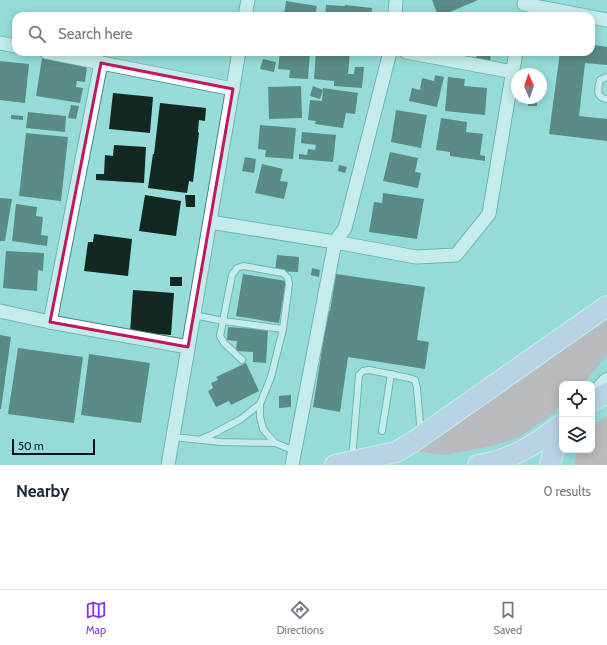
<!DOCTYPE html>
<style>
:root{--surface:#fff;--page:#f2f2f3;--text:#1f2937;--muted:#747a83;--line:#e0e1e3;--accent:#7c3aed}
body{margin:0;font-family:Cabin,sans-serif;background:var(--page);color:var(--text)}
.controls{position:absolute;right:12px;bottom:12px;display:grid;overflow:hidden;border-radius:8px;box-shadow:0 2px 10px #0003}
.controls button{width:36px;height:36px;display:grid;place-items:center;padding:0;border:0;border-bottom:1px solid var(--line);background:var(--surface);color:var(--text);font:20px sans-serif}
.compass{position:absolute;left:511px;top:68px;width:36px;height:36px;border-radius:50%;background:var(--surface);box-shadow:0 2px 10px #0003;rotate:358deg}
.scale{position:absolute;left:12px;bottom:10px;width:83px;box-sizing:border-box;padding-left:4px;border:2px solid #001211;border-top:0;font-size:11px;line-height:14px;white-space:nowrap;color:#001211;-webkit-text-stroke:3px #96dcd8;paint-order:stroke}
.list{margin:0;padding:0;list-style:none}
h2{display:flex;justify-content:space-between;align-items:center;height:52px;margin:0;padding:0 16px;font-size:17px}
h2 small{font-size:13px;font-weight:400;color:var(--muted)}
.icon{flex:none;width:22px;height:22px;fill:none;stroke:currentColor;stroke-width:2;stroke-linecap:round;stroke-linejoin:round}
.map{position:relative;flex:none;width:607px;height:465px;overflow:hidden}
.search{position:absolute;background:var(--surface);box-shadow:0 2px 10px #0003;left:12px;right:12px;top:12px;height:44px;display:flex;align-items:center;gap:10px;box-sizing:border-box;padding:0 14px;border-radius:12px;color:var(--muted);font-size:15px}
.sheet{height:124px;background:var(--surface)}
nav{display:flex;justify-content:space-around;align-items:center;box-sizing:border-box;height:56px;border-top:1px solid var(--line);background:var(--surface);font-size:11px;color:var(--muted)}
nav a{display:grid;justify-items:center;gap:2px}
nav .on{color:var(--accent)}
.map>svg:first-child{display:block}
</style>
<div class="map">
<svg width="607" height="465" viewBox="0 0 607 465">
<rect width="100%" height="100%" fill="#96dcd8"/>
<g fill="#e4969f">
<polygon points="607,313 607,355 583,384 562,384 562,404 550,416 518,438 488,447 445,455 416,451"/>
<polygon points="607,416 607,465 574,465 577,450 592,450 592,428 601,419"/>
</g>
<g fill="#122821">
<polygon points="432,0 478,0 443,15 441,12 437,13"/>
<polygon points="286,1 317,6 315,16 284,16"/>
<polygon points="326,5 345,6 345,5 372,8 371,16 325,16"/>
<polygon points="591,36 595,36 594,45 607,47 607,65 585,63 579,116 607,119 607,141 549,134 560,52 591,52"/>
<polygon points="280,52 310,52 308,79 289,78 290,70 278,69"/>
<polygon points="316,52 350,52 348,74 354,74 355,67 364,67 362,88 334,86 334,81 314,79"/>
<polygon points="463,52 475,52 475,56 462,55"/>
<polygon points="477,52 491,52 490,63 476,61"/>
<polygon points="42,58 87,66 85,82 77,81 76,87 83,88 80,103 36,96"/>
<polygon points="263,59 276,62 274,72 260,69"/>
<polygon points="0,61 29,64 25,103 0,100"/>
<polygon points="435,75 444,77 437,107 409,101 412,88 420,90 422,78 434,81"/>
<polygon points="448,77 465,79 464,86 487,88 485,115 445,111"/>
<polygon points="301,86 302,118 269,119 268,87"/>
<polygon points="313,86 323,90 320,99 310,96"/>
<polygon points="323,88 358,93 355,114 346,113 343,128 315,124 316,121 308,120 310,100 322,101"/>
<polygon points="113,93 153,97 150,133 109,129"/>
<rect x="528" y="98" width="9" height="8"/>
<polygon points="160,103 206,108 205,121 199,120 198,132 199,133 193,182 189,181 187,193 148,188 153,154 154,154"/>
<polygon points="71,105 79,106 76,119 68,118"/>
<polygon points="396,110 427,115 421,148 391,142"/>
<polygon points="28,112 66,116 65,132 26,128"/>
<polygon points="11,115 23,116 23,120 11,119"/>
<polygon points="441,118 467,122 466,132 483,134 480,155 485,156 485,161 450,156 450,152 436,150"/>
<polygon points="260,125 296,128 293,159 265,157 266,150 258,149"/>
<polygon points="302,132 336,135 333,162 299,159 299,154 307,155 308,149 315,150 316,145 301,143"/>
<polygon points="26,133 68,137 61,201 19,196"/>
<polygon points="114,145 146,147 144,183 96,180 96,174 104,174 105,155 113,156"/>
<polygon points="390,152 418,158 415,172 421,173 418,188 383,181"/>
<polygon points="245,157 256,159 254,173 242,171"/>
<polygon points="262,164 283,169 280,181 288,182 284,199 255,193"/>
<polygon points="339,165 347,167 345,173 338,171"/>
<polygon points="383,193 424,199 417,239 369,232 374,202 382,203"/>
<polygon points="145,195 181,201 176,236 139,231"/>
<polygon points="185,195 195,195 195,207 186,207"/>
<polygon points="0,198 12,199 5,241 0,241"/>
<polygon points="16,204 37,207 36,216 43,217 41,235 48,236 47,246 12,241"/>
<polygon points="94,234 132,239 128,276 84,271 88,242 93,242"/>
<polygon points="6,251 44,253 43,271 38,270 37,291 3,288"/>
<polygon points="277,255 299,257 298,272 275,271"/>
<polygon points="312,268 320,270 319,277 311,275"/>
<polygon points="243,274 286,281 279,323 236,316"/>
<polygon points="336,274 425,287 417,340 429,342 425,369 348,357 340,412 313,407 328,311 330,311"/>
<rect x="170" y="277" width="12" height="9"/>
<polygon points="133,290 174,293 171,335 130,332"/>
<polygon points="228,327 268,330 266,363 253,362 253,352 236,351 237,341 227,340"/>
<polygon points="0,335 11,337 1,409 0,409"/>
<polygon points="18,348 83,357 74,423 8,414"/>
<polygon points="89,354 150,363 141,423 81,415"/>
<polygon points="246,363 259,391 231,405 229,401 216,407 208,391 213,388 211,383 218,380 216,377"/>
<polygon points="291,395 291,407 279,408 279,396"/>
</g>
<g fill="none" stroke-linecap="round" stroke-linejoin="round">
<g stroke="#428784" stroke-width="8">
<g id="service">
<path d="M607,77l-7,3c-2,9 -5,17 7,19"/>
<polyline points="194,315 223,321 283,329 289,284 288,278 283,273 243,266 237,268 232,275 220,336 224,343 242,360"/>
<polyline points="283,329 271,377 260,404 260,417 263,429 275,443 295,451"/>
<polyline points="382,431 391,374"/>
<polyline points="173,437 221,442 275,443"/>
<polyline points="201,439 211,435 241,419 260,404"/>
<polyline points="352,459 359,375 363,371 369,370 409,378 415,380 417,388 420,424 424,430"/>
</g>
</g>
<g stroke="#428784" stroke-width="15">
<g id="minor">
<polyline points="524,4 586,16"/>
<polyline points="245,16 248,0"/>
<polyline points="395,16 396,0"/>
<polyline points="591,17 607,20"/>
<polyline points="0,43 16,46"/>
<polyline points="46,52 233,89"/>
<polyline points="406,52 513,72"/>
<polyline points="210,222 335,242 416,257 456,255 489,214 516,52"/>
<polyline points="0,311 50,322 188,347"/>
<polyline points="50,322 101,63"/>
<polyline points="168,465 239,52"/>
<polyline points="292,465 335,242 345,228 390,52"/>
</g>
</g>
<g stroke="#428784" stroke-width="18">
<polyline id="tertiary" points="592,397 607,381"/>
</g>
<g stroke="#fff" stroke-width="22">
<g id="primary">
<polyline points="592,401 607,393"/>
<polyline points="335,465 396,452 413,442 607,306"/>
<path d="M478,465c5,0 10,-2 15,-3 29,-8 46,-21 69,-38"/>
<polyline points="550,465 555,444 562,433"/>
</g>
</g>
<use href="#service" stroke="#fff" stroke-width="6"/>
<use href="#minor" stroke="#fff" stroke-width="13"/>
<use href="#tertiary" stroke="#fff" stroke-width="16"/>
<use href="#primary" stroke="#e1c5f3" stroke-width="20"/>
</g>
<path d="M0 0H607V465H0ZM101,63l132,26 -45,258 -138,-25z" fill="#96dcd8" fill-opacity=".55" fill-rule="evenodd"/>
<path fill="none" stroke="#c2185b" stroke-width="3" stroke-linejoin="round" d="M101,63l132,26 -45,258 -138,-25z"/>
</svg>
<div class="controls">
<button><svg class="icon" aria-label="locate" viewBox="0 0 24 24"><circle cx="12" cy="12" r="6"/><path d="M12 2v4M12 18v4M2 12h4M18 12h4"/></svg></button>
<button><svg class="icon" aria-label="layers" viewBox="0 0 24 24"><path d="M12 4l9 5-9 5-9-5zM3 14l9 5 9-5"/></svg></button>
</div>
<svg class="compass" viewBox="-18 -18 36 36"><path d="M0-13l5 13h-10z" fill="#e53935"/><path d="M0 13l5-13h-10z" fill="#747a83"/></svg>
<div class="scale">50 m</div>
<div class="search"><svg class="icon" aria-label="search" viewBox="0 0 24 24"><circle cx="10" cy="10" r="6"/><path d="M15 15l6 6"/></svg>Search here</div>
</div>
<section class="sheet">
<h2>Nearby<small>0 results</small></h2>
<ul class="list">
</ul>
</section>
<nav>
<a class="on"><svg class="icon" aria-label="map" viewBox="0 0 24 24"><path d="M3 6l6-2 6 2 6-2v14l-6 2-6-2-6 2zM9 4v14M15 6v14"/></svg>Map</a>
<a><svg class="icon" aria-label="directions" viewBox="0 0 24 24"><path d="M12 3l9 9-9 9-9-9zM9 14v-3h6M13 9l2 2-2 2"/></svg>Directions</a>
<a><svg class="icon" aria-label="saved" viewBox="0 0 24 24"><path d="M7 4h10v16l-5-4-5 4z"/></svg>Saved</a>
</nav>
